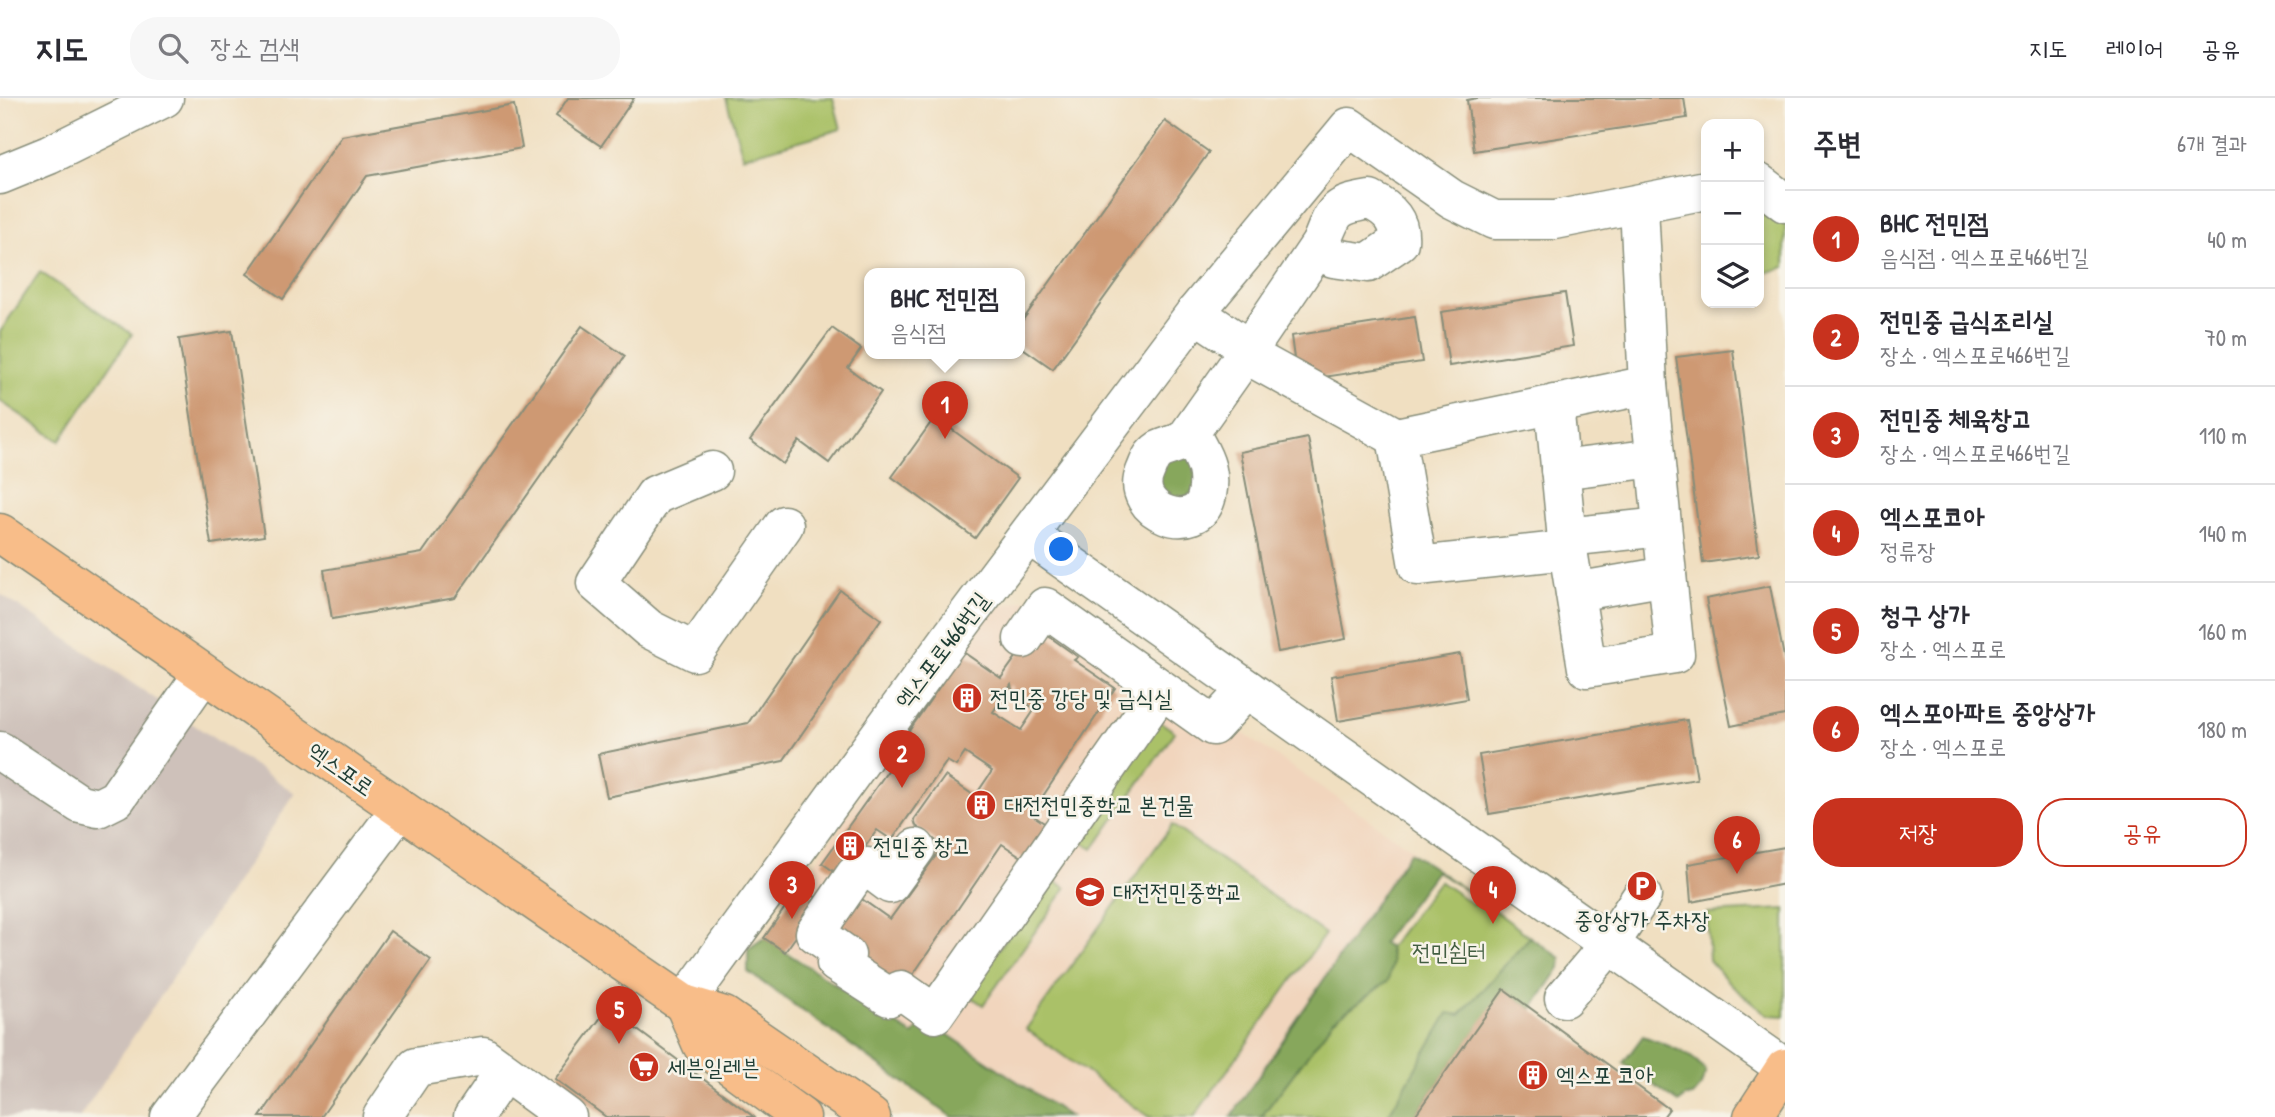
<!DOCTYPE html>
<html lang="ko">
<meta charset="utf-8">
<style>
:root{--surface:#fff;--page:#f7f7f7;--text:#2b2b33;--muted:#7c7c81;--line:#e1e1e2;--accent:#c8321e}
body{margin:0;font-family:"Patrick Hand","Poor Story",sans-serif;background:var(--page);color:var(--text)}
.controls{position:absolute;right:21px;top:21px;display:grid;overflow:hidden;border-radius:14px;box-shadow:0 4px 10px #0003}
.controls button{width:63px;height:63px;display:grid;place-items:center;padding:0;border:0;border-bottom:2px solid var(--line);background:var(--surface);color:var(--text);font:35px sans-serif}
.you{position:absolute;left:1062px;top:452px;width:24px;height:24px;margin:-18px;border:5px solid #fff;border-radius:50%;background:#1a73e8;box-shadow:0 0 0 10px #1a73e833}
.badge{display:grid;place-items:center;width:46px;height:46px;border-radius:50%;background:var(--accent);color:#fff;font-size:23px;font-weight:700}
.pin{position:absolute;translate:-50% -58px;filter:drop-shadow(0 2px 4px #0008)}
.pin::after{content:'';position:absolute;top:37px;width:24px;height:21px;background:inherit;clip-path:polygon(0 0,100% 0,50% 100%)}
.popup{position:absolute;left:864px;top:170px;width:161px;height:91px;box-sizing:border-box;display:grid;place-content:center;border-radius:14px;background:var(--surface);filter:drop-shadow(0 2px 5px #0005);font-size:23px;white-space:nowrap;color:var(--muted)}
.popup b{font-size:26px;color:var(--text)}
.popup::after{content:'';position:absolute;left:50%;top:100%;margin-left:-14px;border:14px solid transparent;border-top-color:var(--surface)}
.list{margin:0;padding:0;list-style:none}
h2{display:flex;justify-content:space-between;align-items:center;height:91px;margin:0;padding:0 28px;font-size:30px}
h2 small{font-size:23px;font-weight:400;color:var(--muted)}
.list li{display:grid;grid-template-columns:46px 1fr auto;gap:21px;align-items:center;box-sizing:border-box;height:98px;padding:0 28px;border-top:2px solid var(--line)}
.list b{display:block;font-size:26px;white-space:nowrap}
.list p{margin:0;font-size:23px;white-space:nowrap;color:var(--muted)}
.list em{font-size:23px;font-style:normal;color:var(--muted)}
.actions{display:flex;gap:14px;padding:21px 28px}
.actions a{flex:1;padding:16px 0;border:2px solid var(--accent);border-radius:28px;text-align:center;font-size:24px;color:var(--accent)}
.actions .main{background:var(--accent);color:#fff}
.icon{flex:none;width:38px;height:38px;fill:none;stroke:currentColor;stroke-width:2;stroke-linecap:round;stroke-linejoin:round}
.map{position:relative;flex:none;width:1785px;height:1019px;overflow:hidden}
header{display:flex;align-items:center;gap:42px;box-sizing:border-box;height:98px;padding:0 35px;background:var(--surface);border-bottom:2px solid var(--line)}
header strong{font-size:33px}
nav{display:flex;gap:38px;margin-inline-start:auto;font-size:24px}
.search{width:490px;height:63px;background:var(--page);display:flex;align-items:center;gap:18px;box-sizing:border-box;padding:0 24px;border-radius:28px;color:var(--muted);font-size:26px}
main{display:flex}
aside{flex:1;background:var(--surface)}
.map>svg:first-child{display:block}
</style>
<header>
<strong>지도</strong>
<div class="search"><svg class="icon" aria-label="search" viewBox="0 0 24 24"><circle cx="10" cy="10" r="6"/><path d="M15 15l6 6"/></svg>장소 검색</div>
<nav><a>지도</a><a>레이어</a><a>공유</a></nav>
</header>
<main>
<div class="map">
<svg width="1785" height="1019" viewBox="0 0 1785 1019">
<rect width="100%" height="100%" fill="#f7f3e8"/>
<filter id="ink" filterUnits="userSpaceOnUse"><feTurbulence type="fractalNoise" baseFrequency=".0143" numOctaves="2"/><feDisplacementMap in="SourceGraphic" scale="14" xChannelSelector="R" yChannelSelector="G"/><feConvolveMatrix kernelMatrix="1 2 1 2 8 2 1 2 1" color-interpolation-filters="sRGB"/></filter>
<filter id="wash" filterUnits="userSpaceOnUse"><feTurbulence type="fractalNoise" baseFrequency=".00686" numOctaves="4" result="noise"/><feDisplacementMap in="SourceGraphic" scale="28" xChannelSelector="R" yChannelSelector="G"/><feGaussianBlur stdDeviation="1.57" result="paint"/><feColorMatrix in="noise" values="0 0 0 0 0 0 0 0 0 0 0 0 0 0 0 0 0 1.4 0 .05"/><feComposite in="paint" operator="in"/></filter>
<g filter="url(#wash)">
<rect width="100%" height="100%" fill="#f0dfc1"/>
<polygon fill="#f1d5bd" points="1044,499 1413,752 1231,1019 1070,1019 926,921 914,937 766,837 989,510"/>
<polygon fill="#cec1ba" points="0,496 295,695 80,1019 0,1019"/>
<g fill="#aac167" stroke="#647f4e" stroke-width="2">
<polygon points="726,0 833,0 841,31 743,59"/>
<polygon points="1759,103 1785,118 1785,169 1759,177"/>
<polygon points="40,174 132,236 60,343 0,303 0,234"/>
<polygon points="1159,623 1175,634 1093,751 1076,739"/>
<polygon points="1172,727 1325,836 1194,1019 1149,1019 1026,931"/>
<polygon points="1050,779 1066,790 983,907 967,896"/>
<polygon points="1439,783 1474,807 1479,801 1530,839 1460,917 1448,916 1387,1019 1261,1019 1334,922 1388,883 1392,865 1389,850"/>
<polygon points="1785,811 1785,918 1768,917 1732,888 1709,862 1707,815"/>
</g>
<g fill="#87a75c" stroke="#537248" stroke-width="2">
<polygon points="1184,343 1208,379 1167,418 1151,358"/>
<polygon points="1410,754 1479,801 1436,773 1382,845 1389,850 1392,865 1388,883 1334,922 1261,1019 1231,1019"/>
<polygon points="1530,839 1561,860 1560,870 1532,911 1505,892 1414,1019 1387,1019 1448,915 1460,917"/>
<polygon points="764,840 913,937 925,921 1070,1019 952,1019 748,874 748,851"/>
<path d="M1643,938c21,8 51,17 63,36l-6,16 -7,8 -8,1 -6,6 -56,-40z"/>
</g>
<g id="blocks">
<g fill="#ce9973" fill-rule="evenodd">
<polygon points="568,0 634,0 601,48 556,18"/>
<polygon points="1477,0 1684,0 1687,20 1474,53 1467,2"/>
<polygon points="514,7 522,50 367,78 283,201 247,176 342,38"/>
<polygon points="1165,23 1209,54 1053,271 1020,248 1020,226"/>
<polygon points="1565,195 1573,248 1449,268 1441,214"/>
<polygon points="1415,219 1422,264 1297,283 1291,238"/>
<polygon points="582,228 625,258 455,500 332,521 324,472 422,455"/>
<polygon points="832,230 861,251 848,270 881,294 829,365 799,343 783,366 750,342"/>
<polygon points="232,233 264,438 211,446 179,241"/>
<polygon points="1733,252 1759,457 1703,465 1676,259"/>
<polygon points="935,319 1018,380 975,440 892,379"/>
<polygon points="1308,340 1346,541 1278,554 1240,354"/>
<polygon points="1770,488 1785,564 1785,617 1731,628 1706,501"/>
<polygon points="840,492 881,521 783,663 607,699 598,656 748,625"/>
<path d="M1037,530l41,29 -4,3 41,28 -84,126 19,13 -22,34 -26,-17 -94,138 -22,10 -55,-62 25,-35 34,24 53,-73 -27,-20 -2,-6 31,-44 30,20 17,-25 -27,-18 -9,13 -9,-5 -55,79 -15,-10 -34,48 -21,-15 90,-126 -5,-3 56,-82 38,26zM1011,587l2,9 22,15 -14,21 -28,-18z"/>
<polygon points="1460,556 1467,601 1338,623 1331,578"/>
<polygon points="1687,622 1697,681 1489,716 1479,657"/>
<polygon points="1785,749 1785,786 1691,804 1688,766"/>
<polygon points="800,788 821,803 785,854 764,840"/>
<polygon points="390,833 431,862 321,1019 260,1019"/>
<polygon points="1504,891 1669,1011 1663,1019 1414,1019"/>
<polygon points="608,910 754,1019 606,1019 555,981"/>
</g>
</g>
</g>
<g filter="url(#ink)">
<use href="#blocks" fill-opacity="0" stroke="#888e7a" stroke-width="2"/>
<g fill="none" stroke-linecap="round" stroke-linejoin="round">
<g stroke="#888e7a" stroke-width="41">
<g id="minor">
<polyline points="0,77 49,57 164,0"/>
<polyline points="1759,85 1785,105"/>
<path d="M1370,102c19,9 31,21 29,42l-31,21 -35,-5 -12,-15c13,-33 13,-37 49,-43z"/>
<polyline points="1321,145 1249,251 1260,264 1396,339"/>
<polyline points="1554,306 1568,452 1418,468 1396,339 1648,287 1639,108"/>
<path d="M1184,343l12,3c10,18 15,30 11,51 -9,43 -79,17 -62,-23 4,-9 5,-16 14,-22 8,-4 17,-6 25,-9z"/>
<polyline points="1184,343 1249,251 1195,215"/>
<polyline points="1560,372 1655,360"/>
<polyline points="712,373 655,397 596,485 649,531 695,554 784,427"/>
<polyline points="1030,438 1785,970"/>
<polyline points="1566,439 1662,429"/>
<polyline points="1568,452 1587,570 1675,556 1648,287"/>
<polyline points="1575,494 1667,478"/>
<polyline points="1023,541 1045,509 1213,628 1247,591"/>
<polyline points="0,653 80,706 98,710 116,701 203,576"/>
<polyline points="916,750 890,786 867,769 855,777 815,835 846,857 836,865 889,899 901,892 935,916 1161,592"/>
<polyline points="1564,900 1609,847 1642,798"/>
<polyline points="684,906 951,539 1195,215 1349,29 1452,101 1494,122 1555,122 1706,92"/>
<polyline points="170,1019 400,711"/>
<polyline points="382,1019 416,969 483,958 567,1019"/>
<polyline points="473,1019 504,974"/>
</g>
</g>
<g stroke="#888e7a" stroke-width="41">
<g id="major">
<polyline points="0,435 684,906 724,918 871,1019"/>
<polyline points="684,906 702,947 801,1019"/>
<polyline points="1753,1019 1785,970"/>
</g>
</g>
<use href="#minor" stroke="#fff" stroke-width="38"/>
<use href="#major" stroke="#f8bd89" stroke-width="38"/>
</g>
</g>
<defs>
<g id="building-disc" transform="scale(1.575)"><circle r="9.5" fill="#c8321e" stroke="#f7f3e8"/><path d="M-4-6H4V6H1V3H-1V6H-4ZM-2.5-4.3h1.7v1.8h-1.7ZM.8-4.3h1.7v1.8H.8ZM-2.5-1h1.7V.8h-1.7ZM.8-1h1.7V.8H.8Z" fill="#fff"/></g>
<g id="parking-disc" transform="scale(1.575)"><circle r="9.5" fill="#c8321e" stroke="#f7f3e8"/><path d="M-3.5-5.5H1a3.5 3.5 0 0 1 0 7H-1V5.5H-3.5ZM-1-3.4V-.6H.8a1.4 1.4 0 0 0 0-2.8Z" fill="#fff"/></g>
<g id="school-disc" transform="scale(1.575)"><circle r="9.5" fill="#c8321e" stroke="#f7f3e8"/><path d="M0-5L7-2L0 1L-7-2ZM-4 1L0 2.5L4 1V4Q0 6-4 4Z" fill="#fff"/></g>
<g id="supermarket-disc" transform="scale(1.575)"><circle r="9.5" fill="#c8321e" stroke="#f7f3e8"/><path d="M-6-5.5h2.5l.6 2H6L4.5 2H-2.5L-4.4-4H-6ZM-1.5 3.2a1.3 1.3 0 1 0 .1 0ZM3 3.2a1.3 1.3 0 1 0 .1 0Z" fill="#fff"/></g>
</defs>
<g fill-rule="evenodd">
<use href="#building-disc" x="967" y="600"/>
<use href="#building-disc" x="981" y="707"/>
<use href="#building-disc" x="850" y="748"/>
<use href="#parking-disc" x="1642" y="788"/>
<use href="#school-disc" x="1090" y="794"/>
<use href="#supermarket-disc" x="644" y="969"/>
<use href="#building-disc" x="1533" y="977"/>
</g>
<g text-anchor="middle" stroke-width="5" stroke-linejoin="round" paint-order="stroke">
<g font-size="23" fill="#1f3d34" stroke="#f7f3e8">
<text transform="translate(942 552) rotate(-53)" y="8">엑스포로466번길</text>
<text transform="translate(341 671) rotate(35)" y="8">엑스포로</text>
</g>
<g font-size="23" fill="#1f3d34" stroke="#f7f3e8" text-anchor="start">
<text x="990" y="608">전민중 강당 및 급식실</text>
<text x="1004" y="715">대전전민중학교 본건물</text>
<text x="873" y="756">전민중 창고</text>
<text x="1113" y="802">대전전민중학교</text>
<text x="1642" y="830" text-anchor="middle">중앙상가 주차장</text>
<text x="667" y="977">세븐일레븐</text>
<text x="1556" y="985">엑스포 코아</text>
</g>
<g font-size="23" fill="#425e41" stroke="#f7f3e8">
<text x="1449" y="862">전민쉼터</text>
</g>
</g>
</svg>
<div class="controls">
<button>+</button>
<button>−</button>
<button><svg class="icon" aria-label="layers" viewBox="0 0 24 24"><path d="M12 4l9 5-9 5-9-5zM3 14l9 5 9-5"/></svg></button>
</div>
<div class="you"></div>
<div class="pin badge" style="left:945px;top:341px">1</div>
<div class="popup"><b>BHC 전민점</b>음식점</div>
<div class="pin badge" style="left:902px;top:690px">2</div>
<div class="pin badge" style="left:792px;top:821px">3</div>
<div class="pin badge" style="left:1493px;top:826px">4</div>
<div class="pin badge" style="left:619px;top:946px">5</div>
<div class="pin badge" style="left:1737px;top:776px">6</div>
</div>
<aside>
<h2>주변<small>6개 결과</small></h2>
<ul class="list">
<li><span class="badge">1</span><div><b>BHC 전민점</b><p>음식점 · 엑스포로466번길</p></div><em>40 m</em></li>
<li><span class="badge">2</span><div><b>전민중 급식조리실</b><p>장소 · 엑스포로466번길</p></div><em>70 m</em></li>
<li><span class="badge">3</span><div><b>전민중 체육창고</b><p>장소 · 엑스포로466번길</p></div><em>110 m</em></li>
<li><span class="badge">4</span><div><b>엑스포코아</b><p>정류장</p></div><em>140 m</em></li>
<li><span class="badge">5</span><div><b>청구 상가</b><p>장소 · 엑스포로</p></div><em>160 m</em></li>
<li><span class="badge">6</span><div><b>엑스포아파트 중앙상가</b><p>장소 · 엑스포로</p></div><em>180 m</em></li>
</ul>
<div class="actions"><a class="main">저장</a><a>공유</a></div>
</aside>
</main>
